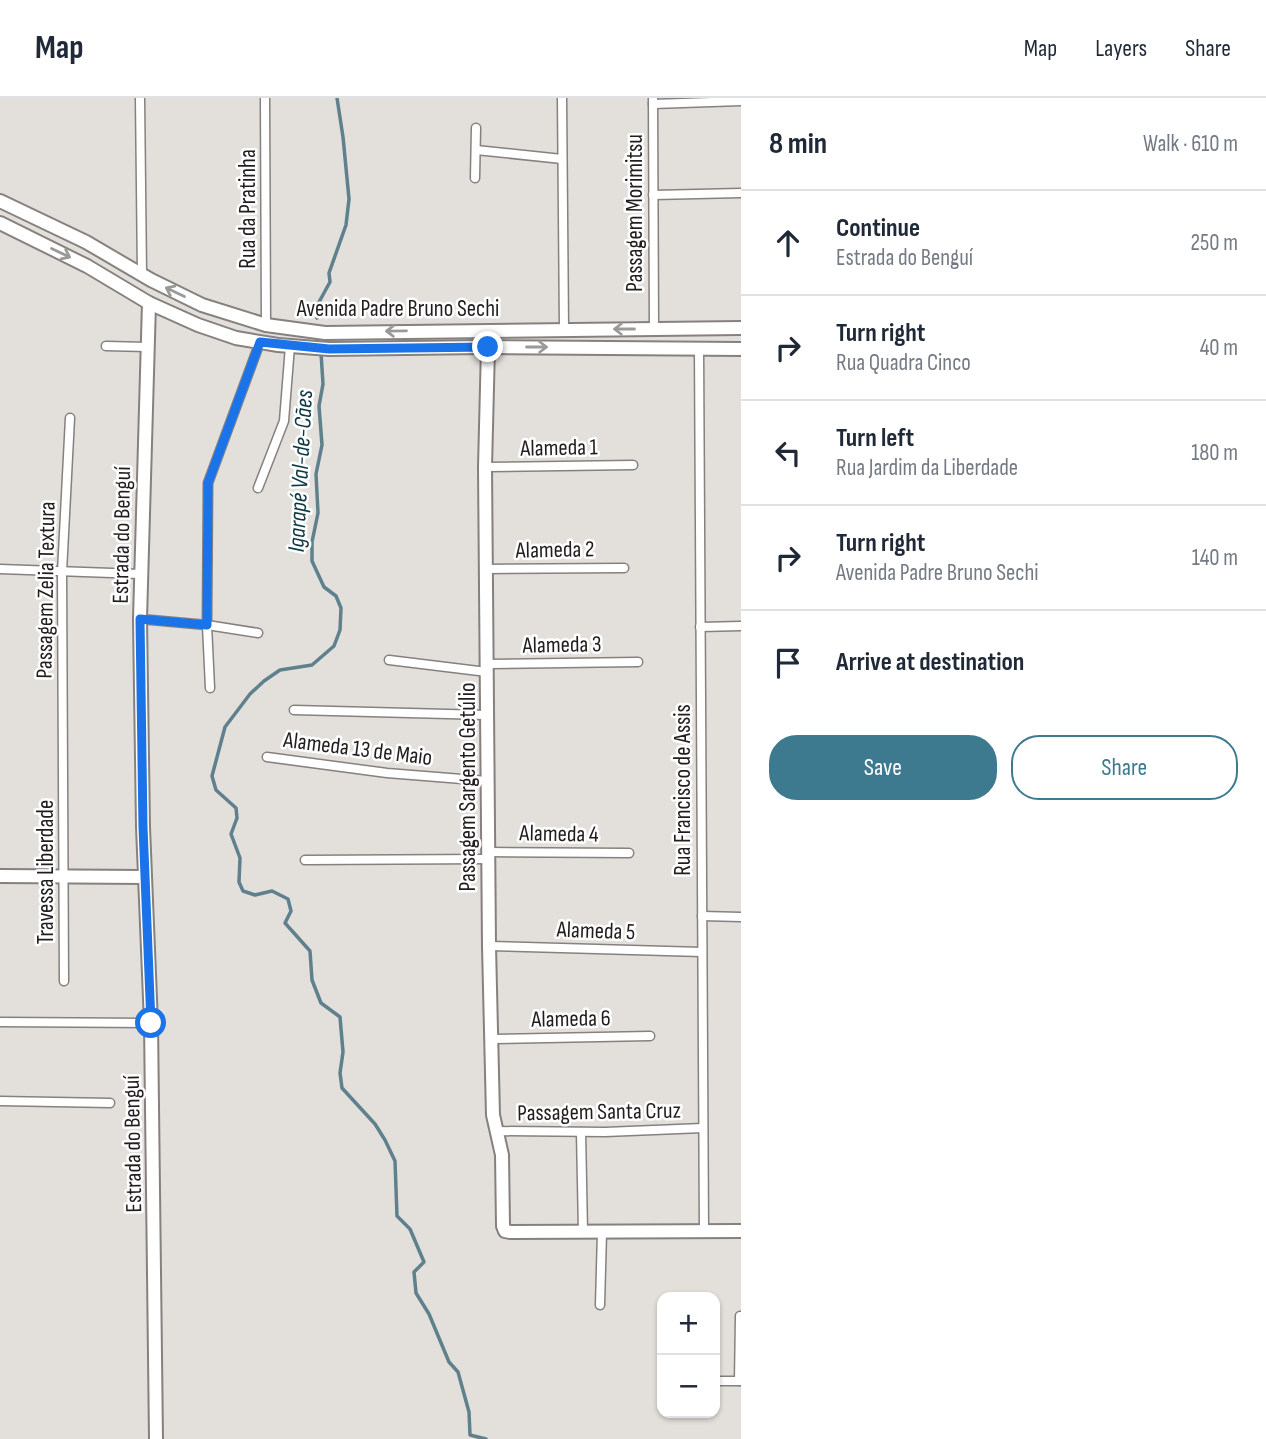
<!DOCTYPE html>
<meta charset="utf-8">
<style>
:root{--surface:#fff;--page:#f6f6f7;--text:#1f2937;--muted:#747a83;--line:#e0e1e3;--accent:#3d7a90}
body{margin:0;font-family:"Sofia Sans Condensed",sans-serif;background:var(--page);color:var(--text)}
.controls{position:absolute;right:21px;bottom:21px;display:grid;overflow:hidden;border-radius:14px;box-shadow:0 2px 5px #0004}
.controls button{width:63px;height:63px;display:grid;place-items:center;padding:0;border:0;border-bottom:2px solid var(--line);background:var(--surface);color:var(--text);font:35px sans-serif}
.stop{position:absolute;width:21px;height:21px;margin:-16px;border:5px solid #1a73e8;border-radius:50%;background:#fff}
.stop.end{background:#1a73e8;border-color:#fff;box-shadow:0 2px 7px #0008}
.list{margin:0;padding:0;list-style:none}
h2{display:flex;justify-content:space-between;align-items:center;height:91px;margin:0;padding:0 28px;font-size:30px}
h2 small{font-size:23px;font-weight:400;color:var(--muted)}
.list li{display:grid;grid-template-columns:46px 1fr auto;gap:21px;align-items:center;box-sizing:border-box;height:105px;padding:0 28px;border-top:2px solid var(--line)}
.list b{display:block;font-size:26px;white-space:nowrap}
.list p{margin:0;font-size:23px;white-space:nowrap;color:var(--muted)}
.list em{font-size:23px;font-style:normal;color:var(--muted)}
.actions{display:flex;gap:14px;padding:21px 28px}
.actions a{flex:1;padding:16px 0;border:2px solid var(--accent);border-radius:28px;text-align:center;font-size:24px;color:var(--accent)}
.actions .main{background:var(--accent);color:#fff}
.icon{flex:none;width:38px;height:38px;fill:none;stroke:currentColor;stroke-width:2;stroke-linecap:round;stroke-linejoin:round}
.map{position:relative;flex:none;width:741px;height:1341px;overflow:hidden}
header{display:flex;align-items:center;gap:42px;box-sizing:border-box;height:98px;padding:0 35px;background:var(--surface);border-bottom:2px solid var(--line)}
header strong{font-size:33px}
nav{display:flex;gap:38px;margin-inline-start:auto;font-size:24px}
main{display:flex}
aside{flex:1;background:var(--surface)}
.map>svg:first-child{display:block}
</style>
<header>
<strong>Map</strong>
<nav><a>Map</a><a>Layers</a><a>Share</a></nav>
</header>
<main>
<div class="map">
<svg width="741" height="1341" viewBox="0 0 741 1341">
<rect width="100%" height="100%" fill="#e3dfdb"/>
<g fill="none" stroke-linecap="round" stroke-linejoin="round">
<g stroke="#5f808d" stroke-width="3.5">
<polyline points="317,220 319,204 330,184 329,175 346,127 349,101 343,39 337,0"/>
<polyline points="321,255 323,286 319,308 322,347 316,376 318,415 312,444 312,463 324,489 336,498 341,510 340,532 334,548 312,567 280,572 264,583 250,596 225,629 212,678 216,692 236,710 237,720 231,736 240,760 239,784 243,793 255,797 272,793 288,801 291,813 285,825 310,853 312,882 321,905 340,919 343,954 340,975 342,990 375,1026 385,1042 395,1063 397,1118 410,1131 424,1164 414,1174 416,1195 429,1216 449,1264 458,1274 469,1314 470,1337 486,1341"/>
</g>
<g stroke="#86817e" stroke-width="11">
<g id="street">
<polyline points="140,0 142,176"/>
<polyline points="265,0 266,227"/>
<polyline points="562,0 564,231"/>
<polyline points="653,0 654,230"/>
<polyline points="653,6 741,3"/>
<polyline points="476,52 562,61"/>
<polyline points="475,80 476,30"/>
<polyline points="653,97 741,95"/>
<polyline points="106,248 147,249"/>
<polyline points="699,250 704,1134"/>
<polyline points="485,369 633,367"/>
<polyline points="258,390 284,323 290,248"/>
<polyline points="0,471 140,476"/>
<polyline points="486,471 624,470"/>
<polyline points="140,521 207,527 258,535"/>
<polyline points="700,529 741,528"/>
<polyline points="389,562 487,574"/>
<polyline points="487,566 638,564"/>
<polyline points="210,590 207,527 208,385 260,244"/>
<polyline points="294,612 486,617"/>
<polyline points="267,659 387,675 487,683"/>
<polyline points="488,754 629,755"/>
<polyline points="305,762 488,761"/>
<polyline points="702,818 741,819"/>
<polyline points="489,848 702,854"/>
<polyline points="64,883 62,474 70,320"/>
<polyline points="0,924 151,925"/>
<polyline points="492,941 650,938"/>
<polyline points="0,1003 110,1005"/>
<polyline points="495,1033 605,1034 703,1030"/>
<polyline points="581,1034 583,1134"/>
<polyline points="600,1207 602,1134"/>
<polyline points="715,1283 741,1283"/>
<polyline points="739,1283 740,1218"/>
</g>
</g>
<g stroke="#86817e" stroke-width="16">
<g id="secondary">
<polyline points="0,103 86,144 151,182 202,207 266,227 325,235 741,230"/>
<polyline points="0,125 87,168 149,205 198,227 236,240 278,247 329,251 483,249 741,251"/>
<polyline points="149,205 140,521 143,729 151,925 156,1341"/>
<polyline points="488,249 485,369 489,848 493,1017 502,1057 503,1128 505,1133 510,1134 741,1133"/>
<polyline points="0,778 145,779"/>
</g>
</g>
<use href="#street" stroke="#fff" stroke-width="8"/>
<use href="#secondary" stroke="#fff" stroke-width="12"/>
</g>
<defs><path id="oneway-shaft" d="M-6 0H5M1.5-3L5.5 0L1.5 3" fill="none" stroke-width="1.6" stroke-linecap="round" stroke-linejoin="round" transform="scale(1.75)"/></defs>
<g stroke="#9a9a99">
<use href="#oneway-shaft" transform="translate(61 155) rotate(26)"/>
<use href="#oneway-shaft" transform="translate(175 194) rotate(-154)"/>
<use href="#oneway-shaft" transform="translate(624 231) rotate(180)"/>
<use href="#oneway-shaft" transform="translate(396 233) rotate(179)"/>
<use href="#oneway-shaft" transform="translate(537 249)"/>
</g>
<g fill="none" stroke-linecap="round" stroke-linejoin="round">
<polyline stroke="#1a73e8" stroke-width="9" points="151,925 143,729 140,521 207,527 208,385 260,244 329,251 488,249"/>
</g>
<g text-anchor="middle" stroke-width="5" stroke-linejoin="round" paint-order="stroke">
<g font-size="23" fill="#1f1e1c" stroke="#fff">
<text transform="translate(247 111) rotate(-90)" y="8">Rua da Pratinha</text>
<text transform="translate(634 115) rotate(-90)" y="8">Passagem Morimitsu</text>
<text x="398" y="218">Avenida Padre Bruno Sechi</text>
<text transform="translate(559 349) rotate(-1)" y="8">Alameda 1</text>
<text transform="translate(121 437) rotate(-89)" y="8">Estrada do Benguí</text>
<text transform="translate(555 451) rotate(-1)" y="8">Alameda 2</text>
<text transform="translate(45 492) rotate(-89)" y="8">Passagem Zelia Textura</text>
<text transform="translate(562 546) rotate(-1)" y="8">Alameda 3</text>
<text transform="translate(358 650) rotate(7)" y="8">Alameda 13 de Maio</text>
<text transform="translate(467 689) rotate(-90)" y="8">Passagem Sargento Getúlio</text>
<text transform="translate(682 692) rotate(-90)" y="8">Rua Francisco de Assis</text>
<text transform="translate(559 735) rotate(1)" y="8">Alameda 4</text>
<text transform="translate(45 774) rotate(-90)" y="8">Travessa Liberdade</text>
<text transform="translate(596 832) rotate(2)" y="8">Alameda 5</text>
<text transform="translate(571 920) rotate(-1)" y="8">Alameda 6</text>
<text transform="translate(599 1013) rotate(-1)" y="8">Passagem Santa Cruz</text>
<text transform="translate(132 1046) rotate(-91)" y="8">Estrada do Benguí</text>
</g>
<g font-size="24" font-style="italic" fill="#0c3846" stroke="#fff">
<text transform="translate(300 373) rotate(-87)" y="8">Igarapé Val-de-Cães</text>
</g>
</g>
</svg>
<div class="controls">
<button>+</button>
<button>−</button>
</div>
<div class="stop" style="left:151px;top:925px"></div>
<div class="stop end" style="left:488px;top:249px"></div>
</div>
<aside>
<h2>8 min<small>Walk · 610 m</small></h2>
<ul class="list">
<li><svg class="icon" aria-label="ahead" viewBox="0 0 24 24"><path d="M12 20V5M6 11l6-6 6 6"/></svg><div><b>Continue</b><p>Estrada do Benguí</p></div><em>250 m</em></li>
<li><svg class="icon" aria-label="right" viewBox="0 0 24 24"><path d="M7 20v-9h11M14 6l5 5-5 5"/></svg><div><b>Turn right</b><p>Rua Quadra Cinco</p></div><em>40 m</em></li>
<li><svg class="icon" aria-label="left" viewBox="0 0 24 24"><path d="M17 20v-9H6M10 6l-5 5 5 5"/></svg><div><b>Turn left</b><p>Rua Jardim da Liberdade</p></div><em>180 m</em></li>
<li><svg class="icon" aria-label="right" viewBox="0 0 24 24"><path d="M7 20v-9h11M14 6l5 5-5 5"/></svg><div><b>Turn right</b><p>Avenida Padre Bruno Sechi</p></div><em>140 m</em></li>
<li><svg class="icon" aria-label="arrive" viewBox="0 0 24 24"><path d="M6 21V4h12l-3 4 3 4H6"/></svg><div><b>Arrive at destination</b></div></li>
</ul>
<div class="actions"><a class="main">Save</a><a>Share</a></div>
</aside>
</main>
